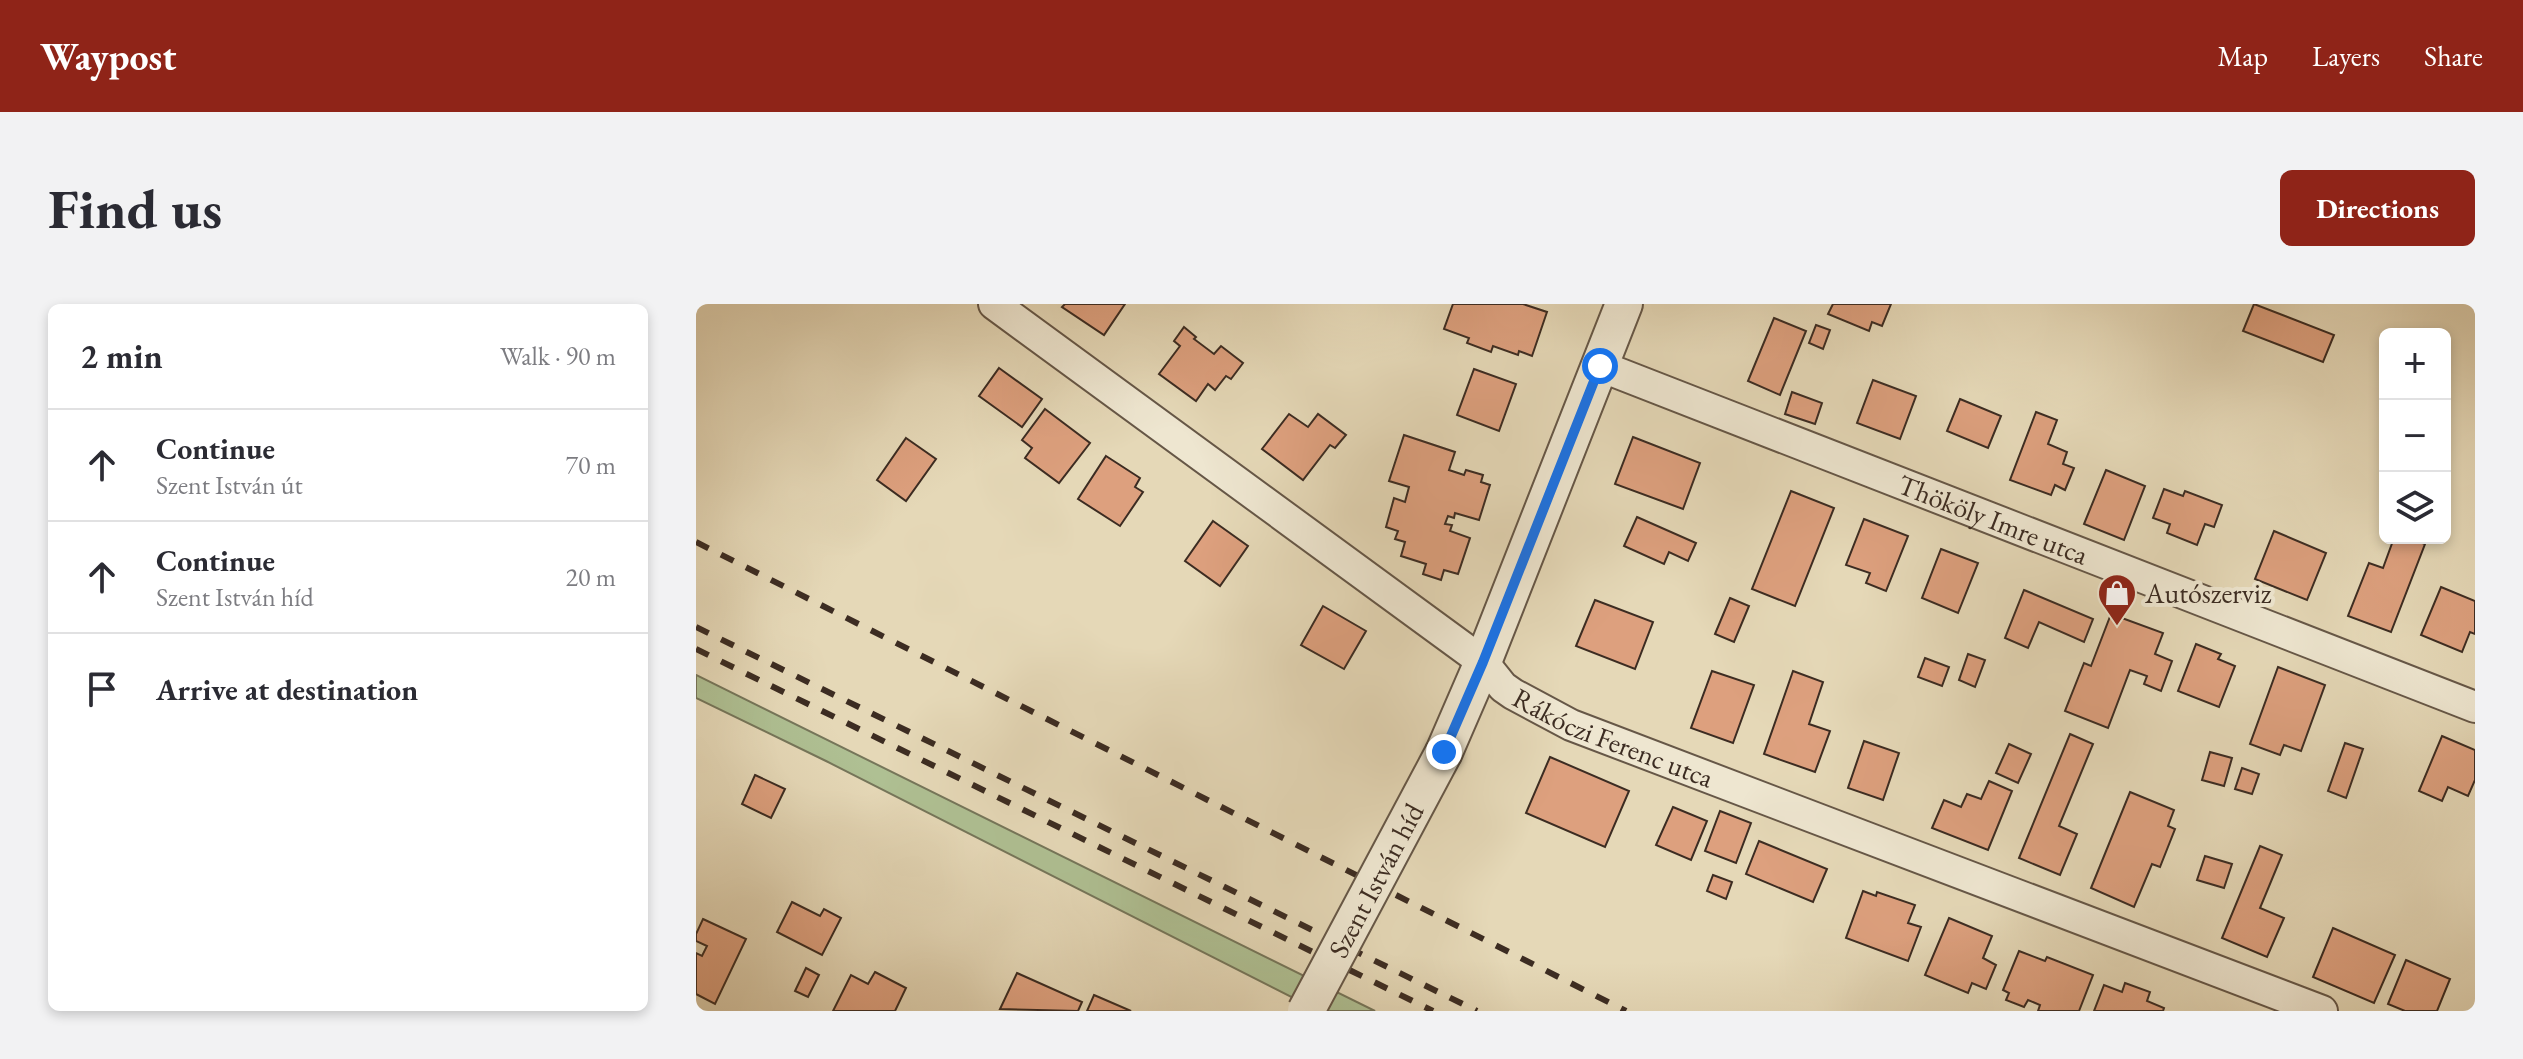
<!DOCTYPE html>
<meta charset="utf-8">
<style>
:root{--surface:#fff;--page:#f2f2f3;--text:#2b2b33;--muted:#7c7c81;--line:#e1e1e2;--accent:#8f2418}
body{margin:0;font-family:"EB Garamond",serif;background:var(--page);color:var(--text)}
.controls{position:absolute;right:24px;top:24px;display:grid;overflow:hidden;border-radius:12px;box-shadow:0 4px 12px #0003}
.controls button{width:72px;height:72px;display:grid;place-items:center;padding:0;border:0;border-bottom:2px solid var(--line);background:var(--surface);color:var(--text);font:40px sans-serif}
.stop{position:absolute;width:24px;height:24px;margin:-18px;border:6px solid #1a73e8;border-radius:50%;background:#fff}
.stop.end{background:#1a73e8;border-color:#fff;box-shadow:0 2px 8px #0008}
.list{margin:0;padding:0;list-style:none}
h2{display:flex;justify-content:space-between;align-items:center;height:104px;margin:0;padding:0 32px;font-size:34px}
h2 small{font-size:26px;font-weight:400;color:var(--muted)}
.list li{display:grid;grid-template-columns:52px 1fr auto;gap:24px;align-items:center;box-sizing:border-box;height:112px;padding:0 32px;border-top:2px solid var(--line)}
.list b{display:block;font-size:30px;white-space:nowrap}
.list p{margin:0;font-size:26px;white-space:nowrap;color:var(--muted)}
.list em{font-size:26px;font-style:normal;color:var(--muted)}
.icon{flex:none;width:44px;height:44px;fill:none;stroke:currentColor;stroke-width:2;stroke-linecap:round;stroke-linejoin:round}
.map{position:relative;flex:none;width:1779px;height:707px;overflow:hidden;border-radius:12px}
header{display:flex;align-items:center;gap:48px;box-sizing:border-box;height:112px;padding:0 40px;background:var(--accent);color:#fff}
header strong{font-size:38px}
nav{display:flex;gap:44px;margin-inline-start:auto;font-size:28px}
.intro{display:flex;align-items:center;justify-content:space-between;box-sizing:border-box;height:192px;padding:0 48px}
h1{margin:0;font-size:56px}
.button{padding:20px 36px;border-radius:12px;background:var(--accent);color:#fff;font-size:28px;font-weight:700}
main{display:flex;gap:48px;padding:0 48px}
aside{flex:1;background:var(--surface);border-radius:12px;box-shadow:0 4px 12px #0003}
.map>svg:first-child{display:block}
</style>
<header>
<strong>Waypost</strong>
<nav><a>Map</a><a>Layers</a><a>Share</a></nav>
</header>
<div class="intro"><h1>Find us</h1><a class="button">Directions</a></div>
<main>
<aside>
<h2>2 min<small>Walk · 90 m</small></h2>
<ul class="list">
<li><svg class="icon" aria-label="ahead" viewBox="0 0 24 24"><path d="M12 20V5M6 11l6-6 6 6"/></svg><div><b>Continue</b><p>Szent István út</p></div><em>70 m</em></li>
<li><svg class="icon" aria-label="ahead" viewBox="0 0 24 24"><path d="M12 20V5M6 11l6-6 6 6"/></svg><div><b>Continue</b><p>Szent István híd</p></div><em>20 m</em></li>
<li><svg class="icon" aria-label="arrive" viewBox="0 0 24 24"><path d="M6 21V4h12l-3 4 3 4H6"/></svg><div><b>Arrive at destination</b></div></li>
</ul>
</aside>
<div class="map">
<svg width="1779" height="707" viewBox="0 0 1779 707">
<rect width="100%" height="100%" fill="#e5d8b7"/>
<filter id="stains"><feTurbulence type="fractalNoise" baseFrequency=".0025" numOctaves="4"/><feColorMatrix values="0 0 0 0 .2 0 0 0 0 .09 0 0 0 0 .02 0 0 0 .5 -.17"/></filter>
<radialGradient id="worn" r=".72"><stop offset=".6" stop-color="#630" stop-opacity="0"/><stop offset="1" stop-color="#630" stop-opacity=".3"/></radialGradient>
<polygon fill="#afc093" stroke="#76765a" stroke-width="2" points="0,371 679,707 623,707 130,457 0,394"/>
<g fill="#dda07e" stroke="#3c2c22" stroke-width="2">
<polygon points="369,0 429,0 408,31 366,3"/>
<polygon points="757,0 827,0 851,8 836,52 823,47 822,51 797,42 795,48 771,39 773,34 748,25"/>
<polygon points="1137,0 1195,0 1186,22 1176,18 1173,27 1132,10"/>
<polygon points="1558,0 1638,31 1627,58 1547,27"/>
<polygon points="1078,14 1110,27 1084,91 1052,77"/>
<polygon points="1120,21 1134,26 1127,45 1113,39"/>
<polygon points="488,23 500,33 498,35 518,50 525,42 547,59 535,75 530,72 519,86 512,80 500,97 463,70 484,42 478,37"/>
<polygon points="303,64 346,95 326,123 283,92"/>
<polygon points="778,65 820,80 803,127 761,111"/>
<polygon points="1177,76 1220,92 1204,135 1161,119"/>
<polygon points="1096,88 1126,99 1119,120 1089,110"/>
<polygon points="1264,95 1305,112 1292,144 1251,127"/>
<polygon points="349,105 394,139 363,179 329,154 336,144 326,136"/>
<polygon points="1340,108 1361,116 1352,140 1371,148 1367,160 1378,164 1369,186 1359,181 1355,191 1314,176"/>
<polygon points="593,110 612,123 622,110 650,131 639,144 634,141 607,176 566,145"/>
<polygon points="708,131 759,148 753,166 768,171 770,166 787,171 785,178 794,181 783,216 759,209 758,214 752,212 749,220 756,221 754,227 774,234 762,270 748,266 745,276 727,270 730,260 705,252 709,238 699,235 702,227 690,223 698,194 709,198 713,183 693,177"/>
<polygon points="937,133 1004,159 987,205 919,180"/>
<polygon points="210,134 240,155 210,197 181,176"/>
<polygon points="410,152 444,174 439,183 447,188 424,222 382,195"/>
<polygon points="1410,166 1449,182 1428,236 1388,220"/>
<polygon points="1468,185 1487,192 1489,187 1526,201 1518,223 1509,220 1501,241 1471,229 1474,220 1457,214"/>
<polygon points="1095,187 1138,204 1099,302 1056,285"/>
<polygon points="941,213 1000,239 992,257 973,248 968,260 928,242"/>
<polygon points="1168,215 1212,232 1190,287 1170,279 1174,269 1150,261"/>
<polygon points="517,217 552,242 524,282 489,257"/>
<polygon points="1578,227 1630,249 1611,296 1559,275"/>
<polygon points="1698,234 1713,234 1729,240 1695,328 1652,312 1673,259 1687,264"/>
<polygon points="1245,245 1282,259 1262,309 1226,294"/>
<polygon points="1745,283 1779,297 1779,330 1774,328 1766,348 1725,331"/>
<polygon points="1328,286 1397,315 1388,338 1343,318 1332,344 1309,334"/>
<polygon points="1034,294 1053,302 1038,338 1019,330"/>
<polygon points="899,296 957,318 939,365 880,342"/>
<polygon points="627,302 670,327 648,365 605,341"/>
<polygon points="1415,310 1467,329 1459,350 1476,357 1465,387 1448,380 1451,372 1434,366 1412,424 1369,407 1388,359 1395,362"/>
<polygon points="1500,340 1525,350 1522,355 1539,362 1523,403 1482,387"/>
<polygon points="1272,350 1289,356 1279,383 1263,376"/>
<polygon points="1229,354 1253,363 1246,382 1222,373"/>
<polygon points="1582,363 1629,381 1605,447 1588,441 1584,451 1554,440"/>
<polygon points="1016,367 1058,381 1037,439 995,424"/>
<polygon points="1097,367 1127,378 1113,420 1134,427 1119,468 1068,450"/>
<polygon points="1374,430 1397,440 1363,522 1381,530 1364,571 1323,554"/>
<polygon points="1746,432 1779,446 1779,476 1772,492 1752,483 1746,497 1723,487"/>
<polygon points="1168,437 1203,449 1187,496 1152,484"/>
<polygon points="1649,439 1667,445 1650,494 1632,487"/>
<polygon points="1313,440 1335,450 1322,479 1300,469"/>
<polygon points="1514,448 1536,454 1528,482 1506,476"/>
<polygon points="854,453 933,487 909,543 830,509"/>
<polygon points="1546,464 1563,470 1556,490 1539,485"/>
<polygon points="59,471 89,485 75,514 46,500"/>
<polygon points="1293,477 1316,487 1292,546 1236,524 1248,496 1265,503 1271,490 1285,495"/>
<polygon points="1434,488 1478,506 1472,522 1479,525 1464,563 1456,560 1438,603 1395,584"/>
<polygon points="977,503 1011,517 995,556 960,541"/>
<polygon points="1024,507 1055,519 1040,559 1009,547"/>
<polygon points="1063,537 1131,565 1117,598 1050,570"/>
<polygon points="1564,542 1586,551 1564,604 1588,614 1571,653 1526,634"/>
<polygon points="1509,552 1536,560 1528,584 1501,576"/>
<polygon points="1017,571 1036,578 1030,595 1011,587"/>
<polygon points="1167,587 1180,592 1181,588 1219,601 1212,619 1225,623 1212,657 1150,634"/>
<polygon points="96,598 124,612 128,605 145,614 126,651 81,628"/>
<polygon points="1253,614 1296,632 1287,654 1300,661 1290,685 1276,679 1272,689 1229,671"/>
<polygon points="7,615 50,635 19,700 0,690 0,649 6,652 11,642 0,637 0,630"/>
<polygon points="1637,624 1699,651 1678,699 1617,673"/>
<polygon points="1323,647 1349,657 1351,653 1397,671 1383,707 1342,707 1344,701 1332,696 1328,703 1310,696 1313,689 1307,686"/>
<polygon points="1710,656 1754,675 1741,707 1709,707 1692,700"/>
<polygon points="110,664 123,671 112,693 99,687"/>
<polygon points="179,668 210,684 199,707 137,707 155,671 172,680"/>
<polygon points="321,669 386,698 382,707 304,705"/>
<polygon points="1429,679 1454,688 1451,697 1468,704 1467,707 1398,707 1408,681 1426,688"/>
<polygon points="398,691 435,707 391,707"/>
</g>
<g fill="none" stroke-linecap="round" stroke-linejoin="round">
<g stroke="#665747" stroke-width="34">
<g id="minor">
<path id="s1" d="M298,0l489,358 20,25 10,7 58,31 751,286"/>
<path id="s2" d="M904,62l875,341"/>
</g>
</g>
<g stroke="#665747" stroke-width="40">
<polyline id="tertiary" points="748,448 787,358 928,0"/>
</g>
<use href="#minor" stroke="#eee6d0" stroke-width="30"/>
<use href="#tertiary" stroke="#eee6d0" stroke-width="36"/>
<g stroke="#3c2c22" stroke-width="6" stroke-dasharray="14 14" stroke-linecap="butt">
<polyline points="0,238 930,707"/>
<polyline points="0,323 781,707"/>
<polyline points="0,345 737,707"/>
</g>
<g stroke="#665747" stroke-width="40" stroke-linecap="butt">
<g id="tertiary-bridge">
<path id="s3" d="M610,707l138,-259"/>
</g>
</g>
<use href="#tertiary-bridge" stroke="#eee6d0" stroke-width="36"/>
</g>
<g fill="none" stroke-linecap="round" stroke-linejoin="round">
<polyline stroke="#1a73e8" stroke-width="10" points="748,448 787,358 904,62"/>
</g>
<defs>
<g id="shop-pin" transform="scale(2)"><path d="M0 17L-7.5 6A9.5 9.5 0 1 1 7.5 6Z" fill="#8f2418" stroke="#eee6d0"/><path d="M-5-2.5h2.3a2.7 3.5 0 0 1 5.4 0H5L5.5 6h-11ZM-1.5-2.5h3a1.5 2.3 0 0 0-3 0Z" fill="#fff"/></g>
</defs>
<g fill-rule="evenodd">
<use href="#shop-pin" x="1421" y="289"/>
</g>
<g text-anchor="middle" stroke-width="8" stroke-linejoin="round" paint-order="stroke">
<g font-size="28" fill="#3c2c22" stroke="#eee6d0">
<text dy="10" stroke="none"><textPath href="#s2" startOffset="422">Thököly Imre utca</textPath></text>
<text dy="10" stroke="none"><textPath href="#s1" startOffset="760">Rákóczi Ferenc utca</textPath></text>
<text dy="10" stroke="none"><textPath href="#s3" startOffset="148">Szent István híd</textPath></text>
</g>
<g font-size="28" fill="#3c2c22" stroke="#eee6d0" text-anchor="start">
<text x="1449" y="299">Autószerviz</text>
</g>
</g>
<rect width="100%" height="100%" filter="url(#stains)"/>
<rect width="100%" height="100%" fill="url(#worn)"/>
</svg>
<div class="controls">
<button>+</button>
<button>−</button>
<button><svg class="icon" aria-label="layers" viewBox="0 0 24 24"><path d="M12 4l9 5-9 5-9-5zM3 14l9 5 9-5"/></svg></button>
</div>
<div class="stop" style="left:904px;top:62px"></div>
<div class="stop end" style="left:748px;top:448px"></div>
</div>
</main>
